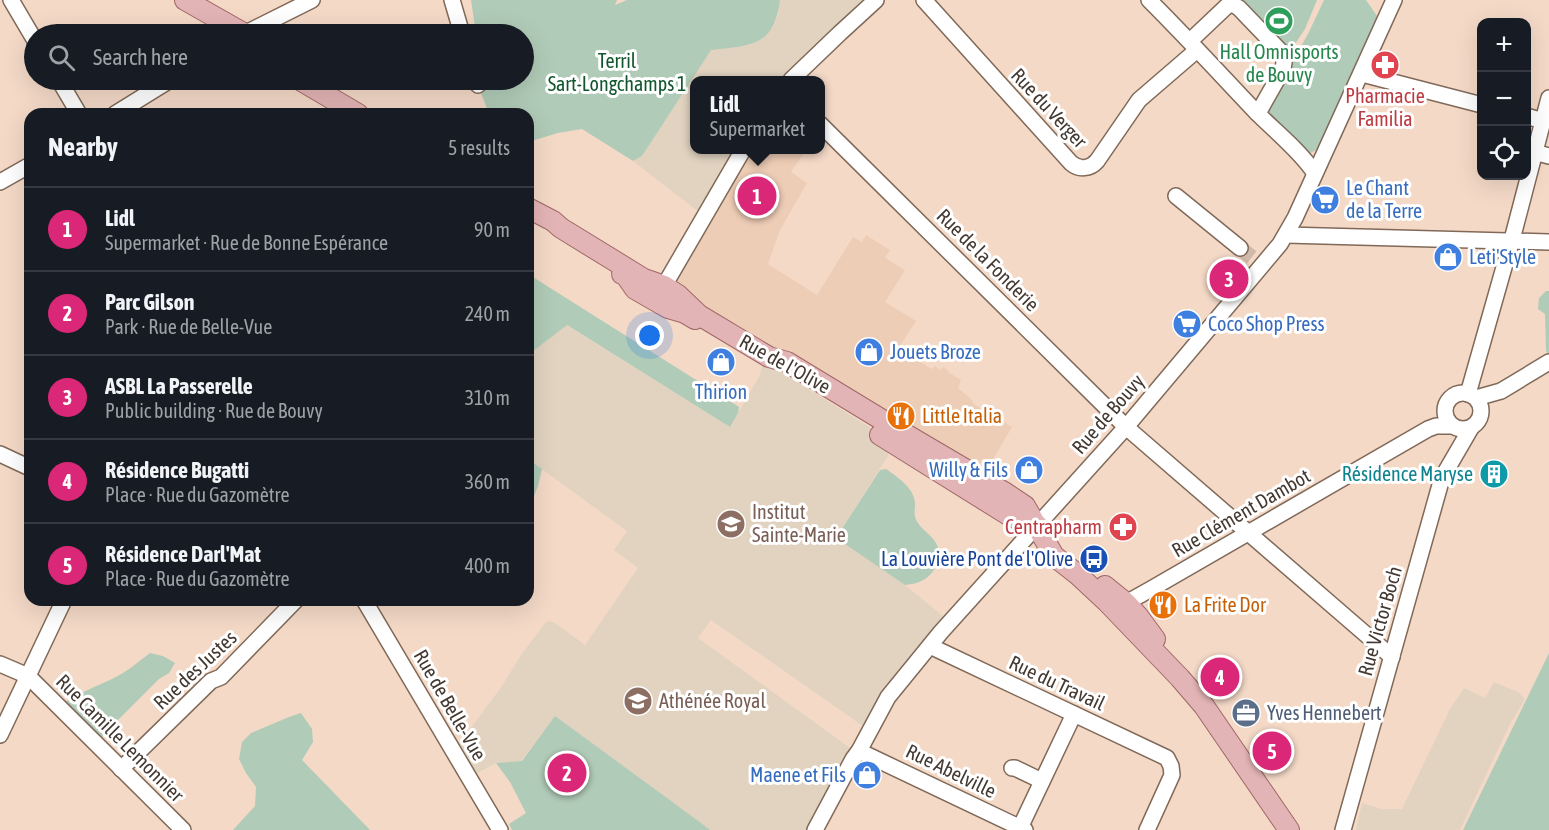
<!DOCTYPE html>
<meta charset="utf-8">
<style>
:root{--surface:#171b24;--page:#242831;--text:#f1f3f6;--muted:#9ea1a6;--line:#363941;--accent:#db2777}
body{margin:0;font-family:"Asap Condensed",sans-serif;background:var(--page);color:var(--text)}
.controls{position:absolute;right:18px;top:18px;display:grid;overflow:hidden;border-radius:12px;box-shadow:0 6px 24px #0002}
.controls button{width:54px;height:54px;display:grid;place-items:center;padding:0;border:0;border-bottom:2px solid var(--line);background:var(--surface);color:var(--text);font:30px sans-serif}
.you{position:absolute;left:650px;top:336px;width:21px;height:21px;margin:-15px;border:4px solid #fff;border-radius:50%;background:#1a73e8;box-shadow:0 0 0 9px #1a73e833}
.badge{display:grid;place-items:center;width:39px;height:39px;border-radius:50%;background:var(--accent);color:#fff;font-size:20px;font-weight:700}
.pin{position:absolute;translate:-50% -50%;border:3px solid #fff;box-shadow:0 2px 6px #0006}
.popup{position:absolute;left:690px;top:76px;width:135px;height:78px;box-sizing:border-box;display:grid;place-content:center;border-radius:12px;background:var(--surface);filter:drop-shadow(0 2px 4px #0005);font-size:20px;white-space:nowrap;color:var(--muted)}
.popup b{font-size:22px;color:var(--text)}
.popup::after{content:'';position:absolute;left:50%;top:100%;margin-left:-12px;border:12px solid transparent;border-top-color:var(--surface)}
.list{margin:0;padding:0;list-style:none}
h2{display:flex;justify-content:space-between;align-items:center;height:78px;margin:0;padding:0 24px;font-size:26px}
h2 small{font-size:20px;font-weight:400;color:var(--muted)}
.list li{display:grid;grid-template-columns:39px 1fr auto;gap:18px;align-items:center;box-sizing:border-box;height:84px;padding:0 24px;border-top:2px solid var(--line)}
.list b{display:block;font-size:22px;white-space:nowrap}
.list p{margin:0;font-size:20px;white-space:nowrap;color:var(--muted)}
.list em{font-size:20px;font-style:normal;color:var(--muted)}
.icon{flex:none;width:33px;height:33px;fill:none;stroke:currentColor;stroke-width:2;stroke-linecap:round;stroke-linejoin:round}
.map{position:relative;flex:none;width:1549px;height:830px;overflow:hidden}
.search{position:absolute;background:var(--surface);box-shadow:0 6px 24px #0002;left:24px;top:24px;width:510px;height:66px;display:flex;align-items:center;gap:15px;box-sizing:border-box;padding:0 21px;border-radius:33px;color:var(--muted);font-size:22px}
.panel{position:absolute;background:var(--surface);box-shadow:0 6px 24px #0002;left:24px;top:108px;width:510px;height:498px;border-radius:18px}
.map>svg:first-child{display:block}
</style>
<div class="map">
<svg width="1549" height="830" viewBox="0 0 1549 830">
<rect width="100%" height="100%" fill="#f4d9c7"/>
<polygon fill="#eecdb6" points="754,150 806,150 791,172 807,183 780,230 768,264 817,295 853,237 862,242 866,235 890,250 885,258 905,270 885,302 916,321 898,349 932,369 935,366 940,370 943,367 949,371 948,372 961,380 958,388 970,398 974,404 1012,427 982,478 677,291 674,281"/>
<g fill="#e1d3c0">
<polygon points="780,0 876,0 791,80 694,80 694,150 743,150 706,216 695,209 633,161 642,156 711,49 744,46 753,44 761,40 772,29 778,16"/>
<polygon points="566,325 730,427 760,375 763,361 887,438 888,456 836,538 905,585 950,622 870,731 711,620 698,638 857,753 815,830 710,830 555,717 521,761 496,763 468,778 450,748 462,740 502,686 521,655 546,622 550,621 555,623 585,645 638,568 614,550 627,531 528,459 528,355"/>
<polygon points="1494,682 1518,692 1525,699 1510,724 1460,830 1356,830 1362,803 1381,809 1402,809 1450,709 1464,688 1485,698"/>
</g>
<g fill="#b0cbb7">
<path d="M471,0h146l-2,5 12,-5h153c-6,48 -30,45 -69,50l-69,106 -9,5 -51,-32 -24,4 -30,9v-28h-39l-11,-29 3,-5h43v-46h-48z"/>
<polygon points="1238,0 1317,0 1305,29 1289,53"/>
<polygon points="1324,0 1366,0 1377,16 1375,26 1323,146 1309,154 1264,113 1309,32"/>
<polygon points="528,274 739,407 738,413 730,427 567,325 528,355"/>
<polygon points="1546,291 1549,291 1549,354 1546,351 1545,314 1538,309 1539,298"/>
<polygon points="528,459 542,469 538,486 530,506 528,507"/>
<path d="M886,469c12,8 29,20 29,35 0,8 -2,12 3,19 5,8 18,15 20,25 4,14 -6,29 -19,34 -4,2 -10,2 -14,3l-69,-47 44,-68z"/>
<path d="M150,653l13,3 12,7 -6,10 -10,6 -49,49 -12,14 -37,-37c16,-12 35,-18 53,-27 13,-6 24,-16 36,-25z"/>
<polygon points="1549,653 1549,830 1463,830"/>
<polygon points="301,713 312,729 313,742 302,760 370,830 233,830 255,806 256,787 246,773 239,759 242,742 251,733 289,717"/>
<polygon points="555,716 701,823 710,830 512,830 509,824 526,813 510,782 496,763 522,761"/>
</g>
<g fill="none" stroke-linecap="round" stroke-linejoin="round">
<polyline stroke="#d1b9a9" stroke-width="15" stroke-dasharray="15 8" stroke-linecap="butt" points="1240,248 1254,259"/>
<g stroke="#806958" stroke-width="18">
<g id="minor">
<polyline points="11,0 34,39"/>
<polyline points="452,0 462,34"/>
<path d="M924,0l147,163c8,7 19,6 26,-2l42,-61 58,-50"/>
<path d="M1149,0c37,37 72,75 108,113 19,19 42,37 57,59"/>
<polyline points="244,34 312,0"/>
<polyline points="1190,41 1228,5 1234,5 1239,8 1285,56 1283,69 1261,108 1257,113"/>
<polyline points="1362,74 1482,105"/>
<polyline points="59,80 79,114"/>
<polyline points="476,80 478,85"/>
<polyline points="791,80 840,33 876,0"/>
<polyline points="115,114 170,80"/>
<polyline points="1526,116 1543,121"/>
<polyline points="820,124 1126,427 1392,657"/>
<polyline points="1534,152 1549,156"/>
<polyline points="0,182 30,165"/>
<polyline points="1176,196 1240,248"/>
<polyline points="1286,235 1549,242"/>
<polyline points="656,290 664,286 743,150"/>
<circle cx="1463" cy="411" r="18"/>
<polyline points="1468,394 1514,232 1549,98"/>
<polyline points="1476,398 1501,391 1549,362"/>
<polyline points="0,454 30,468"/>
<polyline points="364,600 500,830"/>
<polyline points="1116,602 1126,603 1151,589 1428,429 1436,426 1452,426"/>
<polyline points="930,646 1167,758 1171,766 1172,775 1147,830"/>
<polyline points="0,664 28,676 183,830"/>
<polyline points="0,735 64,600"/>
<polyline points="859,751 1025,830"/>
<polyline points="1012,768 1015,768 1042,781"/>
<polyline points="121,769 211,681 221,677 296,600"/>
<polyline points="815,830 853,759 859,751 888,697 941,632 1126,427 1280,244 1295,218 1394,0"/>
<polyline points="1019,830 1074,714"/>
<polyline points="1343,830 1440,485 1446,471 1471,428"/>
</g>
</g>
<g stroke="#9f6867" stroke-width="22">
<g id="major">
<polyline points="185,0 245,34"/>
<polyline points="300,80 358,114"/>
<polyline points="528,208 553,221 561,228 644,279 664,286 678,295 699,315 769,357 787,362 907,435 1004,492 1025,506 1054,556 1077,574 1107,602 1180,678 1204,706 1289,830"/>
<polyline points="622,274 626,276 635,289 668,308 685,313 695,319"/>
<polyline points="880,435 1010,516 1038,526 1041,529"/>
<polyline points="1105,586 1126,603 1138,616 1155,639"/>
</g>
</g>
<use href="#minor" stroke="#fff" stroke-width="15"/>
<use href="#major" stroke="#e3b4b5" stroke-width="20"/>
</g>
<defs>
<g id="stadium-disc" transform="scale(1.5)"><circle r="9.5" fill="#2e9e5b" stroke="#fff"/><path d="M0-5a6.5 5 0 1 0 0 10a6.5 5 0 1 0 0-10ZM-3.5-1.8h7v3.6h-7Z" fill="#fff"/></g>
<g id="pharmacy-disc" transform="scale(1.5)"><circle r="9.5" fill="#e0444e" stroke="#fff"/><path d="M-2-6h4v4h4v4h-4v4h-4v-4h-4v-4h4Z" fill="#fff"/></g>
<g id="supermarket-disc" transform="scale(1.5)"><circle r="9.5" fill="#3f7fe0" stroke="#fff"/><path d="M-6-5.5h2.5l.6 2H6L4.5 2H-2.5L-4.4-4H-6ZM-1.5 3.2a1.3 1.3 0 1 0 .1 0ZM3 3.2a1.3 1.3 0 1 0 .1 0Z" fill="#fff"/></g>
<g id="shop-disc" transform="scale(1.5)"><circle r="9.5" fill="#3f7fe0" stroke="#fff"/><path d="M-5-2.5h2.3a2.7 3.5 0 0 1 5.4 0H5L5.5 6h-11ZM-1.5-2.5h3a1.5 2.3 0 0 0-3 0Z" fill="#fff"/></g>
<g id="restaurant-disc" transform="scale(1.5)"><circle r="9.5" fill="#e8710a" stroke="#fff"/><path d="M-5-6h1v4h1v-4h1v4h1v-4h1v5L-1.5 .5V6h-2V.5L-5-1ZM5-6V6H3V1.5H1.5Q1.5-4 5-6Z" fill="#fff"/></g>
<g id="building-disc" transform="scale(1.5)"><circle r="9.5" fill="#0f9aa8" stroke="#fff"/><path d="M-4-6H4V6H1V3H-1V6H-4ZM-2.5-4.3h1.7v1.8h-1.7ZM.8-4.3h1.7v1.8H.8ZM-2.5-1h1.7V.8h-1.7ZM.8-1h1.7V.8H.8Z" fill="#fff"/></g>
<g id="school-disc" transform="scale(1.5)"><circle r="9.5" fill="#8d6e63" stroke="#fff"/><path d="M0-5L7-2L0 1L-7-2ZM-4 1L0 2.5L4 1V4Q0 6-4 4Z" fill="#fff"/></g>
<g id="bus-disc" transform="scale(1.5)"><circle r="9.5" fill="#1a4fb4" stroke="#fff"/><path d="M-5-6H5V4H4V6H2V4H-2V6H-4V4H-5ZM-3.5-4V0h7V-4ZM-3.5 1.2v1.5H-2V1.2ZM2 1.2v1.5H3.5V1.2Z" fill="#fff"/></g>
<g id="office-disc" transform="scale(1.5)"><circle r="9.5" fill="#5c6f8a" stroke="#fff"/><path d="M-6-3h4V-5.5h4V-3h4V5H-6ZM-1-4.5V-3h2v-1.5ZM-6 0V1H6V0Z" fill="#fff"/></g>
</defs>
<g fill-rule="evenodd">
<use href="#stadium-disc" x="1279" y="21"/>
<use href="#pharmacy-disc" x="1385" y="65"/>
<use href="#supermarket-disc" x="1325" y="200"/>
<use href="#shop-disc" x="1448" y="257"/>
<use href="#supermarket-disc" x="1187" y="324"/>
<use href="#shop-disc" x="869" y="352"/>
<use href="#shop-disc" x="721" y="362"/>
<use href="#restaurant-disc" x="901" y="416"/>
<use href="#shop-disc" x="1029" y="470"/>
<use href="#building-disc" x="1494" y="474"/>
<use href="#school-disc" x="731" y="524"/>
<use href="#pharmacy-disc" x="1123" y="527"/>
<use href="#bus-disc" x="1094" y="559"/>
<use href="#restaurant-disc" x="1163" y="605"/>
<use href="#school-disc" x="638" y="701"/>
<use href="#office-disc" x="1246" y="713"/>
<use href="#shop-disc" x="867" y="775"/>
</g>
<g text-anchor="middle" stroke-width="6" stroke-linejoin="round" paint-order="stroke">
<g font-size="20" fill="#27864d" stroke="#fff">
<text x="1279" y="59">Hall Omnisports<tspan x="1279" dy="23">de Bouvy</tspan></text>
</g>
<g font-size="20" fill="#12562d" stroke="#fff">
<text x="617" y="68">Terril<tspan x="617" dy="23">Sart-Longchamps 1</tspan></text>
</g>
<g font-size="20" fill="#be3a42" stroke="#fff">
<text x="1385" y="103">Pharmacie<tspan x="1385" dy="23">Familia</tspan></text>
<text x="1102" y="534" text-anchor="end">Centrapharm</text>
</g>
<g font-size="20" fill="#443932" stroke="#fff">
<text transform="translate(1049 108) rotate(47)" y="7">Rue du Verger</text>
<text transform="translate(988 260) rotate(45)" y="7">Rue de la Fonderie</text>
<text transform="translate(785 364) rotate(29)" y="7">Rue de l'Olive</text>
<text transform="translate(1108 414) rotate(-49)" y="7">Rue de Bouvy</text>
<text transform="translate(1241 513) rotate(-30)" y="7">Rue Clément Dambot</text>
<text transform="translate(1380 621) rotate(-74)" y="7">Rue Victor Boch</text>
<text transform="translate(195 670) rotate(-43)" y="7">Rue des Justes</text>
<text transform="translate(1057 683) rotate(25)" y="7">Rue du Travail</text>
<text transform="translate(450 705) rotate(60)" y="7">Rue de Belle-Vue</text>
<text transform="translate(120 738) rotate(45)" y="7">Rue Camille Lemonnier</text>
<text transform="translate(951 771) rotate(26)" y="7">Rue Abelville</text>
</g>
<g font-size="20" fill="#366cbe" stroke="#fff" text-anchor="start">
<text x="1346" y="195">Le Chant<tspan x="1346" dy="23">de la Terre</tspan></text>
<text x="1469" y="264">Leti'Style</text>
<text x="1208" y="331">Coco Shop Press</text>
<text x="890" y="359">Jouets Broze</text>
<text x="721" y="399" text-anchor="middle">Thirion</text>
<text x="1008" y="477" text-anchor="end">Willy &amp; Fils</text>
<text x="846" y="782" text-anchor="end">Maene et Fils</text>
</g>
<g font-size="20" fill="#c56008" stroke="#fff" text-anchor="start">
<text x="922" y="423">Little Italia</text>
<text x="1184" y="612">La Frite Dor</text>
</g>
<g font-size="20" fill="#0d838f" stroke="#fff" text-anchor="end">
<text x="1473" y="481">Résidence Maryse</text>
</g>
<g font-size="20" fill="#785e54" stroke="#fff" text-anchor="start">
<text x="752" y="519">Institut<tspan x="752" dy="23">Sainte-Marie</tspan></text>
<text x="659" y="708">Athénée Royal</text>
</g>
<g font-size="20" fill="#164399" stroke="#fff" text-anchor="end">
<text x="1073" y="566">La Louvière Pont de l'Olive</text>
</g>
<g font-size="20" fill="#4e5e75" stroke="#fff" text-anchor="start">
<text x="1267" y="720">Yves Hennebert</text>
</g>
</g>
</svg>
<div class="controls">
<button>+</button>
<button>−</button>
<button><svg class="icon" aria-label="locate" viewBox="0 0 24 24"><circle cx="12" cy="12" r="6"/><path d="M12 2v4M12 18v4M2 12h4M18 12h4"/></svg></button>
</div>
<div class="you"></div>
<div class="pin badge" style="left:757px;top:196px">1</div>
<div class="popup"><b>Lidl</b>Supermarket</div>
<div class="pin badge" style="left:567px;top:773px">2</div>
<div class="pin badge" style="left:1229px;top:279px">3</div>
<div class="pin badge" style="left:1220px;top:677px">4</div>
<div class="pin badge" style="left:1272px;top:751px">5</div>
<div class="search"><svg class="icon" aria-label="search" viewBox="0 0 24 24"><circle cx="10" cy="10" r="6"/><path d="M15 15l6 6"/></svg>Search here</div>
<section class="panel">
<h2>Nearby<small>5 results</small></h2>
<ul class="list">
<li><span class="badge">1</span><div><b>Lidl</b><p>Supermarket · Rue de Bonne Espérance</p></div><em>90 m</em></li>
<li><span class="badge">2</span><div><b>Parc Gilson</b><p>Park · Rue de Belle-Vue</p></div><em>240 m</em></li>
<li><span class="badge">3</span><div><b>ASBL La Passerelle</b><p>Public building · Rue de Bouvy</p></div><em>310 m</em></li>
<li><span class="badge">4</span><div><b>Résidence Bugatti</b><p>Place · Rue du Gazomètre</p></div><em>360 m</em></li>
<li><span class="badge">5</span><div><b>Résidence Darl'Mat</b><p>Place · Rue du Gazomètre</p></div><em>400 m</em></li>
</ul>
</section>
</div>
